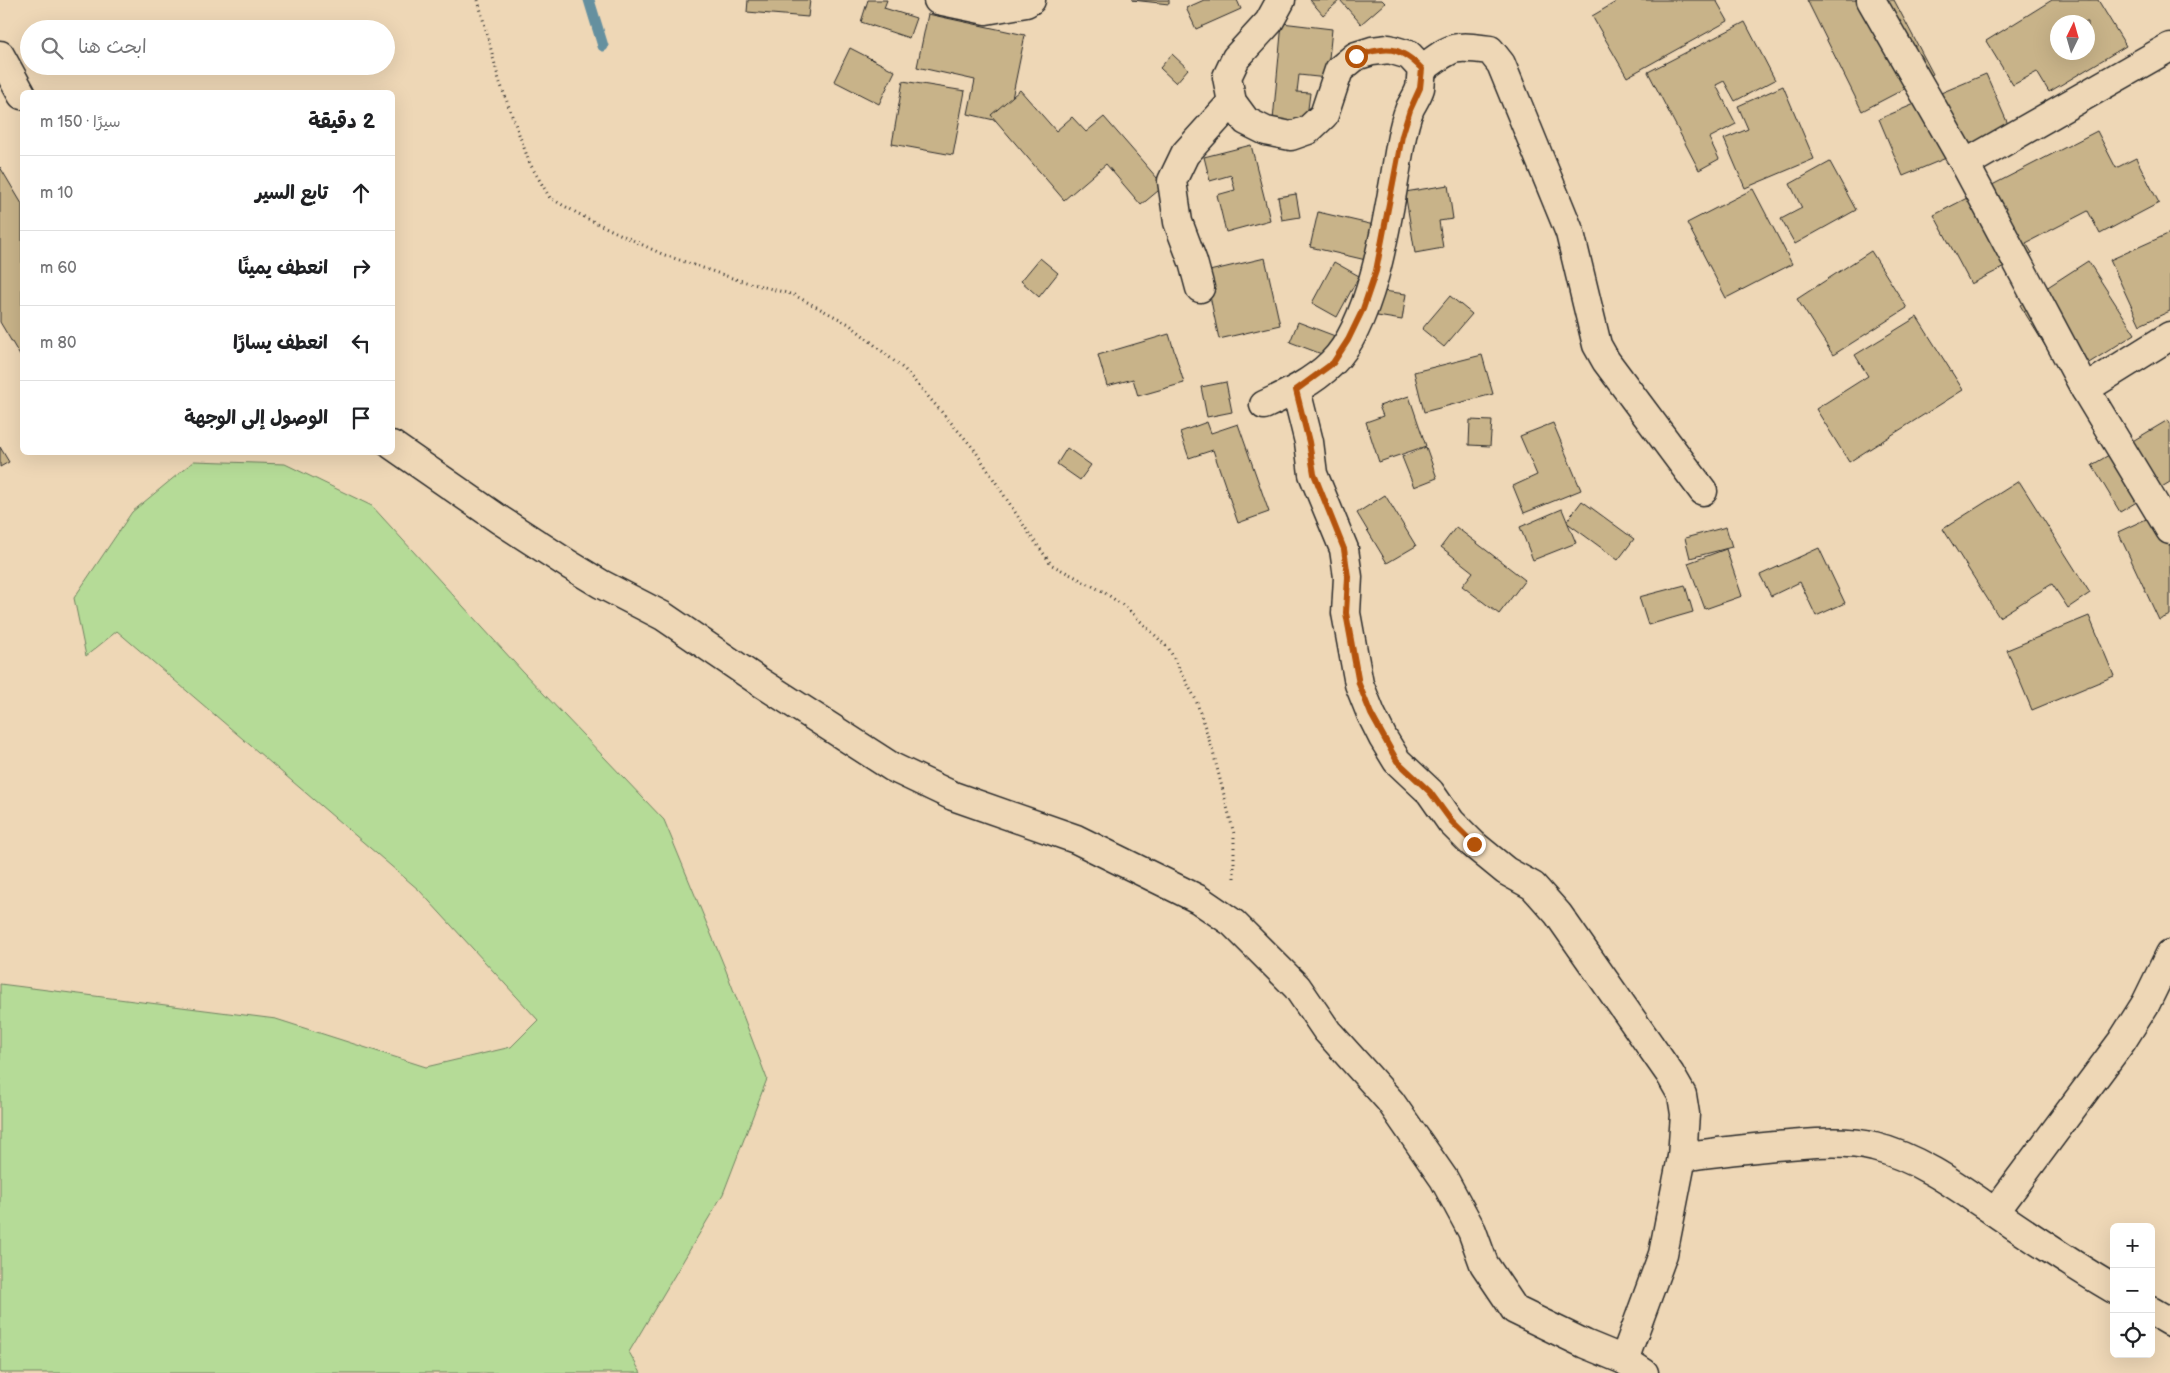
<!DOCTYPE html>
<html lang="ar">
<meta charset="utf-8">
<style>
:root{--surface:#fff;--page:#f2f2f2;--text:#202124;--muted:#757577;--line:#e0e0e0}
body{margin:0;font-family:"Balsamiq Sans","Playpen Sans Arabic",sans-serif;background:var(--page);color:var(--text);direction:rtl}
.controls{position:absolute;right:15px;bottom:15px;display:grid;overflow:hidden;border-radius:8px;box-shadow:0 5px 20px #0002}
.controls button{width:45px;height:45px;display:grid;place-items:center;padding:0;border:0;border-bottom:1px solid var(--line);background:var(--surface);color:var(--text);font:25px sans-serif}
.compass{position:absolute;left:2050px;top:15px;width:45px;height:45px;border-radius:50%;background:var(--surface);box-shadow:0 5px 20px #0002;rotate:5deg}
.stop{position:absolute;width:15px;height:15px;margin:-11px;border:4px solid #b45309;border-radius:50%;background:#fff}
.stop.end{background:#b45309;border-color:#fff;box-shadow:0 1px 5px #0008}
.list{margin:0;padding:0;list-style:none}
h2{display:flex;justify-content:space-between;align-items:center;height:65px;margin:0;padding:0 20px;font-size:21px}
h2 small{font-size:16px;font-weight:400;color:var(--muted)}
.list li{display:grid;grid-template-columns:32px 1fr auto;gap:15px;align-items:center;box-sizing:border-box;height:75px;padding:0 20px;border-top:1px solid var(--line)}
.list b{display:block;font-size:19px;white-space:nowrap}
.list em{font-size:16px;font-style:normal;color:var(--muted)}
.icon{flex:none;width:28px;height:28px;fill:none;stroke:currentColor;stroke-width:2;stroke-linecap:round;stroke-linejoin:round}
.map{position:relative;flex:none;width:2170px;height:1373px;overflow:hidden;direction:ltr}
.search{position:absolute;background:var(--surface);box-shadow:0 5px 20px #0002;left:20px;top:20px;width:375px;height:55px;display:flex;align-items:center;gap:12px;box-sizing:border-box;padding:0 18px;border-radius:28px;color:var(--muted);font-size:19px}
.panel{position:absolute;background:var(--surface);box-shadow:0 5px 20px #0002;left:20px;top:90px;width:375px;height:365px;border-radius:8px;direction:rtl}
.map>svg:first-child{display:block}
</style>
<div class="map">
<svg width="2170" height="1373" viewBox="0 0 2170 1373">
<rect width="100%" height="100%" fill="#eed7b6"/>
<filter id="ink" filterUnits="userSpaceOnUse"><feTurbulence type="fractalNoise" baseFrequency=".02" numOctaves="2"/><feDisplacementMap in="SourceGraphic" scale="10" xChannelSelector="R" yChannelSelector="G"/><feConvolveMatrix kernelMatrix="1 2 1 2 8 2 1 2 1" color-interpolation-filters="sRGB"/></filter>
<g filter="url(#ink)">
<polygon fill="#b5db97" stroke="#708361" points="194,461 285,464 372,506 523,672 664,820 725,968 767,1079 723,1194 629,1352 641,1373 0,1373 0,984 276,1019 426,1067 511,1047 538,1020 419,890 117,631 86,656 74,598 132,512"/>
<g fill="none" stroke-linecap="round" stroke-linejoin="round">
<polyline stroke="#65909f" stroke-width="11" points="589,0 603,46"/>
</g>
<g fill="#c8b389" stroke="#2b2b2b" fill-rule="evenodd">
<polygon points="748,0 810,0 808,17 747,12"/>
<polygon points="868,0 887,0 884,8 916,18 909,38 861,22"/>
<polygon points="1132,0 1169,0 1169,4"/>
<polygon points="1204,0 1237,0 1241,9 1196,29 1186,8"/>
<polygon points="1310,0 1382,0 1385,3 1361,24 1340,0 1323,15"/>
<polygon points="1615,0 1716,0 1728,21 1627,77 1592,16 1616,2"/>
<polygon points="1807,0 1894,0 1933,74 1862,111"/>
<path d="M2052,0h46l28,46 -77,46 -12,-20 -24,13 -27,-44zM2058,22h30v30h-30z"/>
<polygon points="928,14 1025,35 1007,123 968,114 975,80 917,67"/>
<polygon points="1745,22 1775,80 1735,101 1724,81 1716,85 1736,124 1709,138 1719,159 1699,170 1648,72"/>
<polygon points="1282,23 1332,29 1327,78 1299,75 1297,92 1310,93 1308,109 1302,123 1273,120"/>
<polygon points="850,48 895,71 879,104 834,81"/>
<polygon points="1172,54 1188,69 1176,83 1160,68"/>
<polygon points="1986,74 2011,131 1903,176 1879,119"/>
<polygon points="903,81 965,91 953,155 892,144"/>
<polygon points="1783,86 1814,159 1745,188 1724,139 1748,129 1738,106"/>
<polygon points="1020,90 1056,131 1072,117 1086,132 1104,117 1164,186 1141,205 1106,164 1064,200 991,115"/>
<polygon points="2097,131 2116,168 2136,158 2159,203 2100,234 2088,211 2026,243 2032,253 1971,284 1934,215"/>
<polygon points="1251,145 1270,220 1226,232 1217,195 1235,190 1231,175 1210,181 1204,157"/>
<polygon points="1830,162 1856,210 1795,244 1781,219 1802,208 1790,184"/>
<polygon points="0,167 22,204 22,359 0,322"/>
<polygon points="1448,185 1453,219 1439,221 1443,248 1415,253 1405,192"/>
<polygon points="1753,189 1792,264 1726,298 1687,223"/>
<polygon points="1296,194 1300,217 1282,220 1278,197"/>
<polygon points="1318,212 1374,225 1366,260 1310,247"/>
<polygon points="2170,233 2170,311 2140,325 2110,260"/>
<polygon points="1871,251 1907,308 1833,355 1797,299"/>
<polygon points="1040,258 1058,273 1039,297 1021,281"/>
<polygon points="1265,258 1280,325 1219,339 1205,272"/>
<polygon points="2088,261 2135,334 2065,378 2020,305"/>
<polygon points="1334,262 1359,276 1337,317 1312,303"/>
<polygon points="1375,290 1406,294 1402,320 1371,315"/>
<polygon points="1450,296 1472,314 1444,347 1422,329"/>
<polygon points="1917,317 1963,390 1849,462 1816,409 1868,376 1855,355"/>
<polygon points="1298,322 1335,336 1327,356 1290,342"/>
<polygon points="1169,334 1184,383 1138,396 1133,379 1107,386 1098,355"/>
<polygon points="1482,355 1493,394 1424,412 1414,372"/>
<polygon points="1226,382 1232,412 1207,417 1201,387"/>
<polygon points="1409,396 1426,446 1379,462 1366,422 1383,416 1379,406"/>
<polygon points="1470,420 1492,421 1490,446 1469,445"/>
<polygon points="2168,420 2170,424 2170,482 2120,512 2092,465"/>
<polygon points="1207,422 1211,433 1238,424 1269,512 1238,523 1213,450 1189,458 1180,432"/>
<polygon points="1553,423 1581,490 1524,513 1513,486 1537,475 1520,436"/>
<polygon points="0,447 9,462 0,467"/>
<polygon points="1426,447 1437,478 1414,487 1402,457"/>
<polygon points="1067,448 1091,465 1080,480 1057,464"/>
<polygon points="2019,481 2090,593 2068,608 2052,584 1999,617 1943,529"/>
<polygon points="1385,495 1416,546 1387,563 1357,513"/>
<polygon points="1582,501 1634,539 1618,560 1566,522"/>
<polygon points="2170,508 2170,615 2159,620 2118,532"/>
<polygon points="1562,509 1576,543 1533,560 1520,527"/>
<polygon points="1456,527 1525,580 1499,614 1462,586 1473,572 1441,547"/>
<polygon points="1726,527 1732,547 1690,558 1685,538"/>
<polygon points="1819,548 1845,603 1816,616 1800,582 1771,596 1760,575"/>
<polygon points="1726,549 1742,596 1705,609 1688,563"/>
<polygon points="1685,585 1693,612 1648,625 1639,597"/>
<polygon points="2089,616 2114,676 2032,710 2007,650"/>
</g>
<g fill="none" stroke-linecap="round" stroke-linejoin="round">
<g stroke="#2b2b2b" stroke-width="31">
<g id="minor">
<polyline points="938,0 986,10 1026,3 1031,0"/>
<polyline points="1871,0 1965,164 2085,389 2170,530"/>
<polyline points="0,55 22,95"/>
<path d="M1422,69c31,-23 30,-24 68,-19l11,14 69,169 27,112 9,16 97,130"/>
<polyline points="1965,164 2170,47"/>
<polyline points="1200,288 1193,262 1178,222 1172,181 1185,154 1232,102"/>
<polyline points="2085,389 2170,336"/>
<polyline points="1296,390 1309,442 1313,474 1344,549 1348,577 1346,613 1359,684 1371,714 1383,738 1397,761 1430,792 1451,822 1473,844 1506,871 1533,886 1558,914 1670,1074 1682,1095 1685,1114 1682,1157 1663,1254 1624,1360"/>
<path d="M1264,405c24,-11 49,-23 68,-42 44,-43 58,-162 69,-222 2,-11 5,-23 9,-33 3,-6 8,-13 10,-20 1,-6 1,-13 2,-19l-13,-14 -20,-6 -17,2 -16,5 -17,14 -15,45 -16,15 -17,6 -25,-5 -20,-10 -14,-19 -5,-25 9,-19 33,-36 12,-22"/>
<polyline points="392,445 500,520 568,564 601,584 663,616 757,680 892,767 953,796 1076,839 1198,899 1233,923 1297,987 1327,1031 1390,1101 1444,1179 1472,1231 1484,1264 1515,1310 1585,1344 1624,1360 1644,1373"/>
<path d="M1682,1157c31,-5 62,-8 93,-11 32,-2 68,-7 99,1 43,10 83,39 119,64 40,27 79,54 121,78"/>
<polyline points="1995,1212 2122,1041 2146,1003 2170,954"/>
<polyline points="2151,1311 2170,1322"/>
</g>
</g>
<polyline stroke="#2b2b2b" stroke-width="3" stroke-dasharray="1 4" stroke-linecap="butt" points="478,0 499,80 530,164 550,198 586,218 662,254 735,279 794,295 849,324 905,370 974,449 1030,535 1052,565 1102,591 1127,608 1169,649 1196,700 1213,752 1234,834 1234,880"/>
<use href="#minor" stroke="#eed7b6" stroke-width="28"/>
</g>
</g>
<g fill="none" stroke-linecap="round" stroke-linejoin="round" filter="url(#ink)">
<path stroke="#b45309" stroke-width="6" d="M1356,56c30,-10 43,-11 66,13l-2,19 -10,22 -8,26 -26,135 -13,38 -15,31 -15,23 -37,27 13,52 5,32 30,75 4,28 -2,36 13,71 12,30 26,47 33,31 22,30 22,22"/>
</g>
</svg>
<div class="controls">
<button>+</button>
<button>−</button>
<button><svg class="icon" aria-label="locate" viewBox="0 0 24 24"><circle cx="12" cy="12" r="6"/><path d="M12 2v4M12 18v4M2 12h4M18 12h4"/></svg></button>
</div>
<svg class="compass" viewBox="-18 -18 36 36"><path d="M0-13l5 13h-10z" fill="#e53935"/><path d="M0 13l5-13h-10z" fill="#757577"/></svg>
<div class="stop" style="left:1356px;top:56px"></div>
<div class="stop end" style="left:1474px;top:844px"></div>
<div class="search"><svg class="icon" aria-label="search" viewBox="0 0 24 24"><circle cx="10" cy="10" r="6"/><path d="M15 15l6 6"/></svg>ابحث هنا</div>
<section class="panel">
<h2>2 دقيقة<small>سيرًا · 150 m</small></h2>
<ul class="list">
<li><svg class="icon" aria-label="ahead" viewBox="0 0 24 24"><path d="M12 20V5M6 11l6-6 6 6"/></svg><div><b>تابع السير</b></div><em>10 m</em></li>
<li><svg class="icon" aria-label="right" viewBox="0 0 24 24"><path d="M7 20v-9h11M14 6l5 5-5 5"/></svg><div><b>انعطف يمينًا</b></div><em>60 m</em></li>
<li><svg class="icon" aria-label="left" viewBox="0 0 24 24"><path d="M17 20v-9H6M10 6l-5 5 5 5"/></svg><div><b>انعطف يسارًا</b></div><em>80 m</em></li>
<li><svg class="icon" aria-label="arrive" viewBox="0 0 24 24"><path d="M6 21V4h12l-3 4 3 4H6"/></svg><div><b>الوصول إلى الوجهة</b></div></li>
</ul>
</section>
</div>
